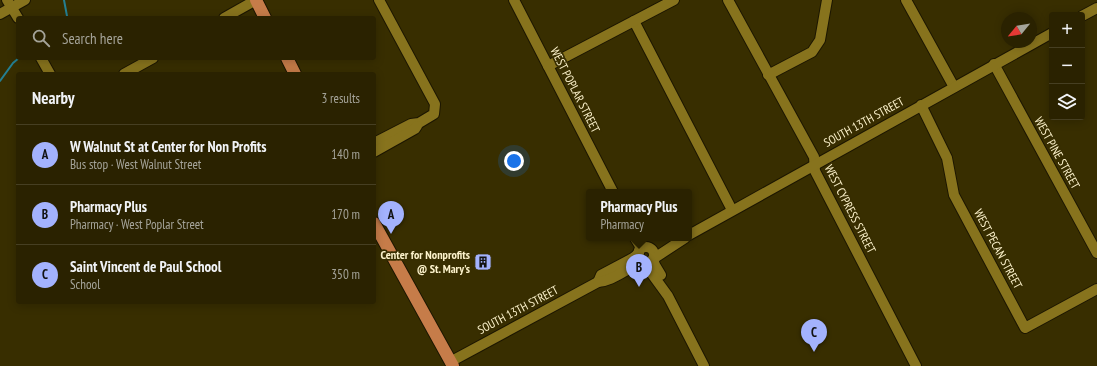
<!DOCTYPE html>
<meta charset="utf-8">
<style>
:root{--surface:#2a2200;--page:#362f0f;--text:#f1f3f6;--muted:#a5a499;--line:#463f22;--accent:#a3b2fd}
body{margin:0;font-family:"PT Sans Narrow",sans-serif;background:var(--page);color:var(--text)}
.controls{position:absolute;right:12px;top:12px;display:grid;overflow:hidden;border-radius:4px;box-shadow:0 2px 10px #0003}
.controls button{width:36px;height:36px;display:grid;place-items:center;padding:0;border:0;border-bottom:1px solid var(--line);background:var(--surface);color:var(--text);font:20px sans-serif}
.compass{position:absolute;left:1001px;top:12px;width:36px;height:36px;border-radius:50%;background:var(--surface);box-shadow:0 2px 10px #0003;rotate:240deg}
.you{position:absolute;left:514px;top:161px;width:14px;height:14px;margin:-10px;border:3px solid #fff;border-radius:50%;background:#1a73e8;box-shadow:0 0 0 6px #1a73e833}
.badge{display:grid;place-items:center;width:26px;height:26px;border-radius:50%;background:var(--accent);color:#111;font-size:13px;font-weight:700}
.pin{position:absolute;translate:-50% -33px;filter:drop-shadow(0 1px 2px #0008)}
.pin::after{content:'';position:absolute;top:21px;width:14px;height:12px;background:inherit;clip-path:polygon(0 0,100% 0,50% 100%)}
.popup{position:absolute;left:586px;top:189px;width:106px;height:52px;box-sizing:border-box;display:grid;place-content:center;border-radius:4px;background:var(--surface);filter:drop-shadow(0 1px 3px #0005);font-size:13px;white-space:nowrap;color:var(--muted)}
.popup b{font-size:15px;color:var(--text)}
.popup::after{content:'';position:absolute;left:50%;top:100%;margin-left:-8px;border:8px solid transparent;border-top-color:var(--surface)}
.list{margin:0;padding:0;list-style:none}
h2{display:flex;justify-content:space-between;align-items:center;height:52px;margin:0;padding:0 16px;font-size:17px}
h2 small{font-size:13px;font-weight:400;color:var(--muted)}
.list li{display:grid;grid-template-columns:26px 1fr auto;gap:12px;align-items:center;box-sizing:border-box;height:60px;padding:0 16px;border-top:1px solid var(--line)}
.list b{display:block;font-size:15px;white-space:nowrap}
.list p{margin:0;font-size:13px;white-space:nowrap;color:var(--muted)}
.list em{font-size:13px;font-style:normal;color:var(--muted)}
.icon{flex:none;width:22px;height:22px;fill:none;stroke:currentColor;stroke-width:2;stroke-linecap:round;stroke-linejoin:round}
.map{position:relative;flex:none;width:1097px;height:366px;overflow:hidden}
.search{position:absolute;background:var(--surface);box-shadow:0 2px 10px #0003;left:16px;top:16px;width:360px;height:44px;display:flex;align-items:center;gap:10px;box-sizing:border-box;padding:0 14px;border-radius:4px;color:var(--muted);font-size:15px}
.panel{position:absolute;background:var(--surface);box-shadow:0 2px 10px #0003;left:16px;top:72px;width:360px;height:232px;border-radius:4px}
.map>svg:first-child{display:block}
</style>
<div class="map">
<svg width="1097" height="366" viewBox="0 0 1097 366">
<rect width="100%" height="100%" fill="#382e00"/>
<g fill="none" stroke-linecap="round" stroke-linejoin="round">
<g stroke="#247f92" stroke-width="2">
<polyline points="64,0 67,16 66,18"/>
<polyline points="0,81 13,63 19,58"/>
</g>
<g stroke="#1c1600" stroke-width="12">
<g id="minor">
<polyline points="7,0 18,18"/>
<polyline points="514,0 613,192"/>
<polyline points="728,0 814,157 815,171 916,366"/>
<polyline points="906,0 954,87"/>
<polyline points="0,14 25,0"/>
<polyline points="1082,16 1097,8"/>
<polyline points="224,18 256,0"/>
<polyline points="634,21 732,210"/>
<polyline points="41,58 50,74"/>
<polyline points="994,64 1097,253"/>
<polyline points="548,66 674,0"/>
<polyline points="124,74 153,58"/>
<polyline points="768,75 812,52 820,40 827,0"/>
<polyline points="921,105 947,158 954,195 1025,328 1097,289"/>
<polyline points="374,143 411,124 419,123 434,114 435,104 379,0"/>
<polyline points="374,152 415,129 417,126"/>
<polyline points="689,235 1052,33"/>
<circle cx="646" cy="255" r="8"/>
<polyline points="661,275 655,265 653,259 685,238"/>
<polyline points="598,282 601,275 633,258 639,253 640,246 635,238"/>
<path d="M450,362l148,-80c17,-1 30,-16 46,-19l24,33 36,70"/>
</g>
</g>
<g stroke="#1c1600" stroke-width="14">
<g id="major">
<polyline points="256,0 265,18"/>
<polyline points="287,58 295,74"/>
<polyline points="374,223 453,366"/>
</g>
</g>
<use href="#minor" stroke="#87731d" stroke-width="10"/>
<use href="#major" stroke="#c67c49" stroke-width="12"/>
</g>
<defs>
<g id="building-square" transform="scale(0.9)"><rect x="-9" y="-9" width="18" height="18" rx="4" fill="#a3b2fd" stroke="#382e00"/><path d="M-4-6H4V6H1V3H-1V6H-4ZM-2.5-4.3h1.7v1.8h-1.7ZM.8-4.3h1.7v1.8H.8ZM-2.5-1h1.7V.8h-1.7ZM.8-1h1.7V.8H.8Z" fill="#111"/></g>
</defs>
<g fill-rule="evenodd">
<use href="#building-square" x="483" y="262"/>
</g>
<g text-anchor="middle" stroke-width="3.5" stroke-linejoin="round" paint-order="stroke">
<g font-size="12" fill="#fdf3cc" stroke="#382e00">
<text transform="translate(575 90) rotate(63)" y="4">WEST POPLAR STREET</text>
<text transform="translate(864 122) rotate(-29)" y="4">SOUTH 13TH STREET</text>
<text transform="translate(1057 153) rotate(61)" y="4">WEST PINE STREET</text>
<text transform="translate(850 209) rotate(63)" y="4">WEST CYPRESS STREET</text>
<text transform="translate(998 249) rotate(62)" y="4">WEST PECAN STREET</text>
<text transform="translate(518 310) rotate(-28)" y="4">SOUTH 13TH STREET</text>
</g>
<g font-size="12" font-weight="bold" fill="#fdf3cc" stroke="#382e00" text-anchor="end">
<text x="470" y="259">Center for Nonprofits<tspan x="470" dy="14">@ St. Mary's</tspan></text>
</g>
</g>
</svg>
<div class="controls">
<button>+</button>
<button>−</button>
<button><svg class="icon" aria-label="layers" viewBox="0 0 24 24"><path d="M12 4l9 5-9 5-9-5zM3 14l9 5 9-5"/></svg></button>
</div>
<svg class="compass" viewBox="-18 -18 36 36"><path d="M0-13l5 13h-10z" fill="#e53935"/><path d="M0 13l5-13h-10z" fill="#a5a499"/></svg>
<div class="you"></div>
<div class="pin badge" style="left:391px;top:234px">A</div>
<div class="pin badge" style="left:639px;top:287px">B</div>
<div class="popup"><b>Pharmacy Plus</b>Pharmacy</div>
<div class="pin badge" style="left:814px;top:352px">C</div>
<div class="search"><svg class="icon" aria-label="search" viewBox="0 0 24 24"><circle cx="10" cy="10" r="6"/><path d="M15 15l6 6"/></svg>Search here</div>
<section class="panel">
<h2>Nearby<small>3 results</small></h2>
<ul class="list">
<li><span class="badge">A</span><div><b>W Walnut St at Center for Non Profits</b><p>Bus stop · West Walnut Street</p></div><em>140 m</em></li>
<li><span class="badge">B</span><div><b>Pharmacy Plus</b><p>Pharmacy · West Poplar Street</p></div><em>170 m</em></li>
<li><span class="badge">C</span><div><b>Saint Vincent de Paul School</b><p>School</p></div><em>350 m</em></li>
</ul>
</section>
</div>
